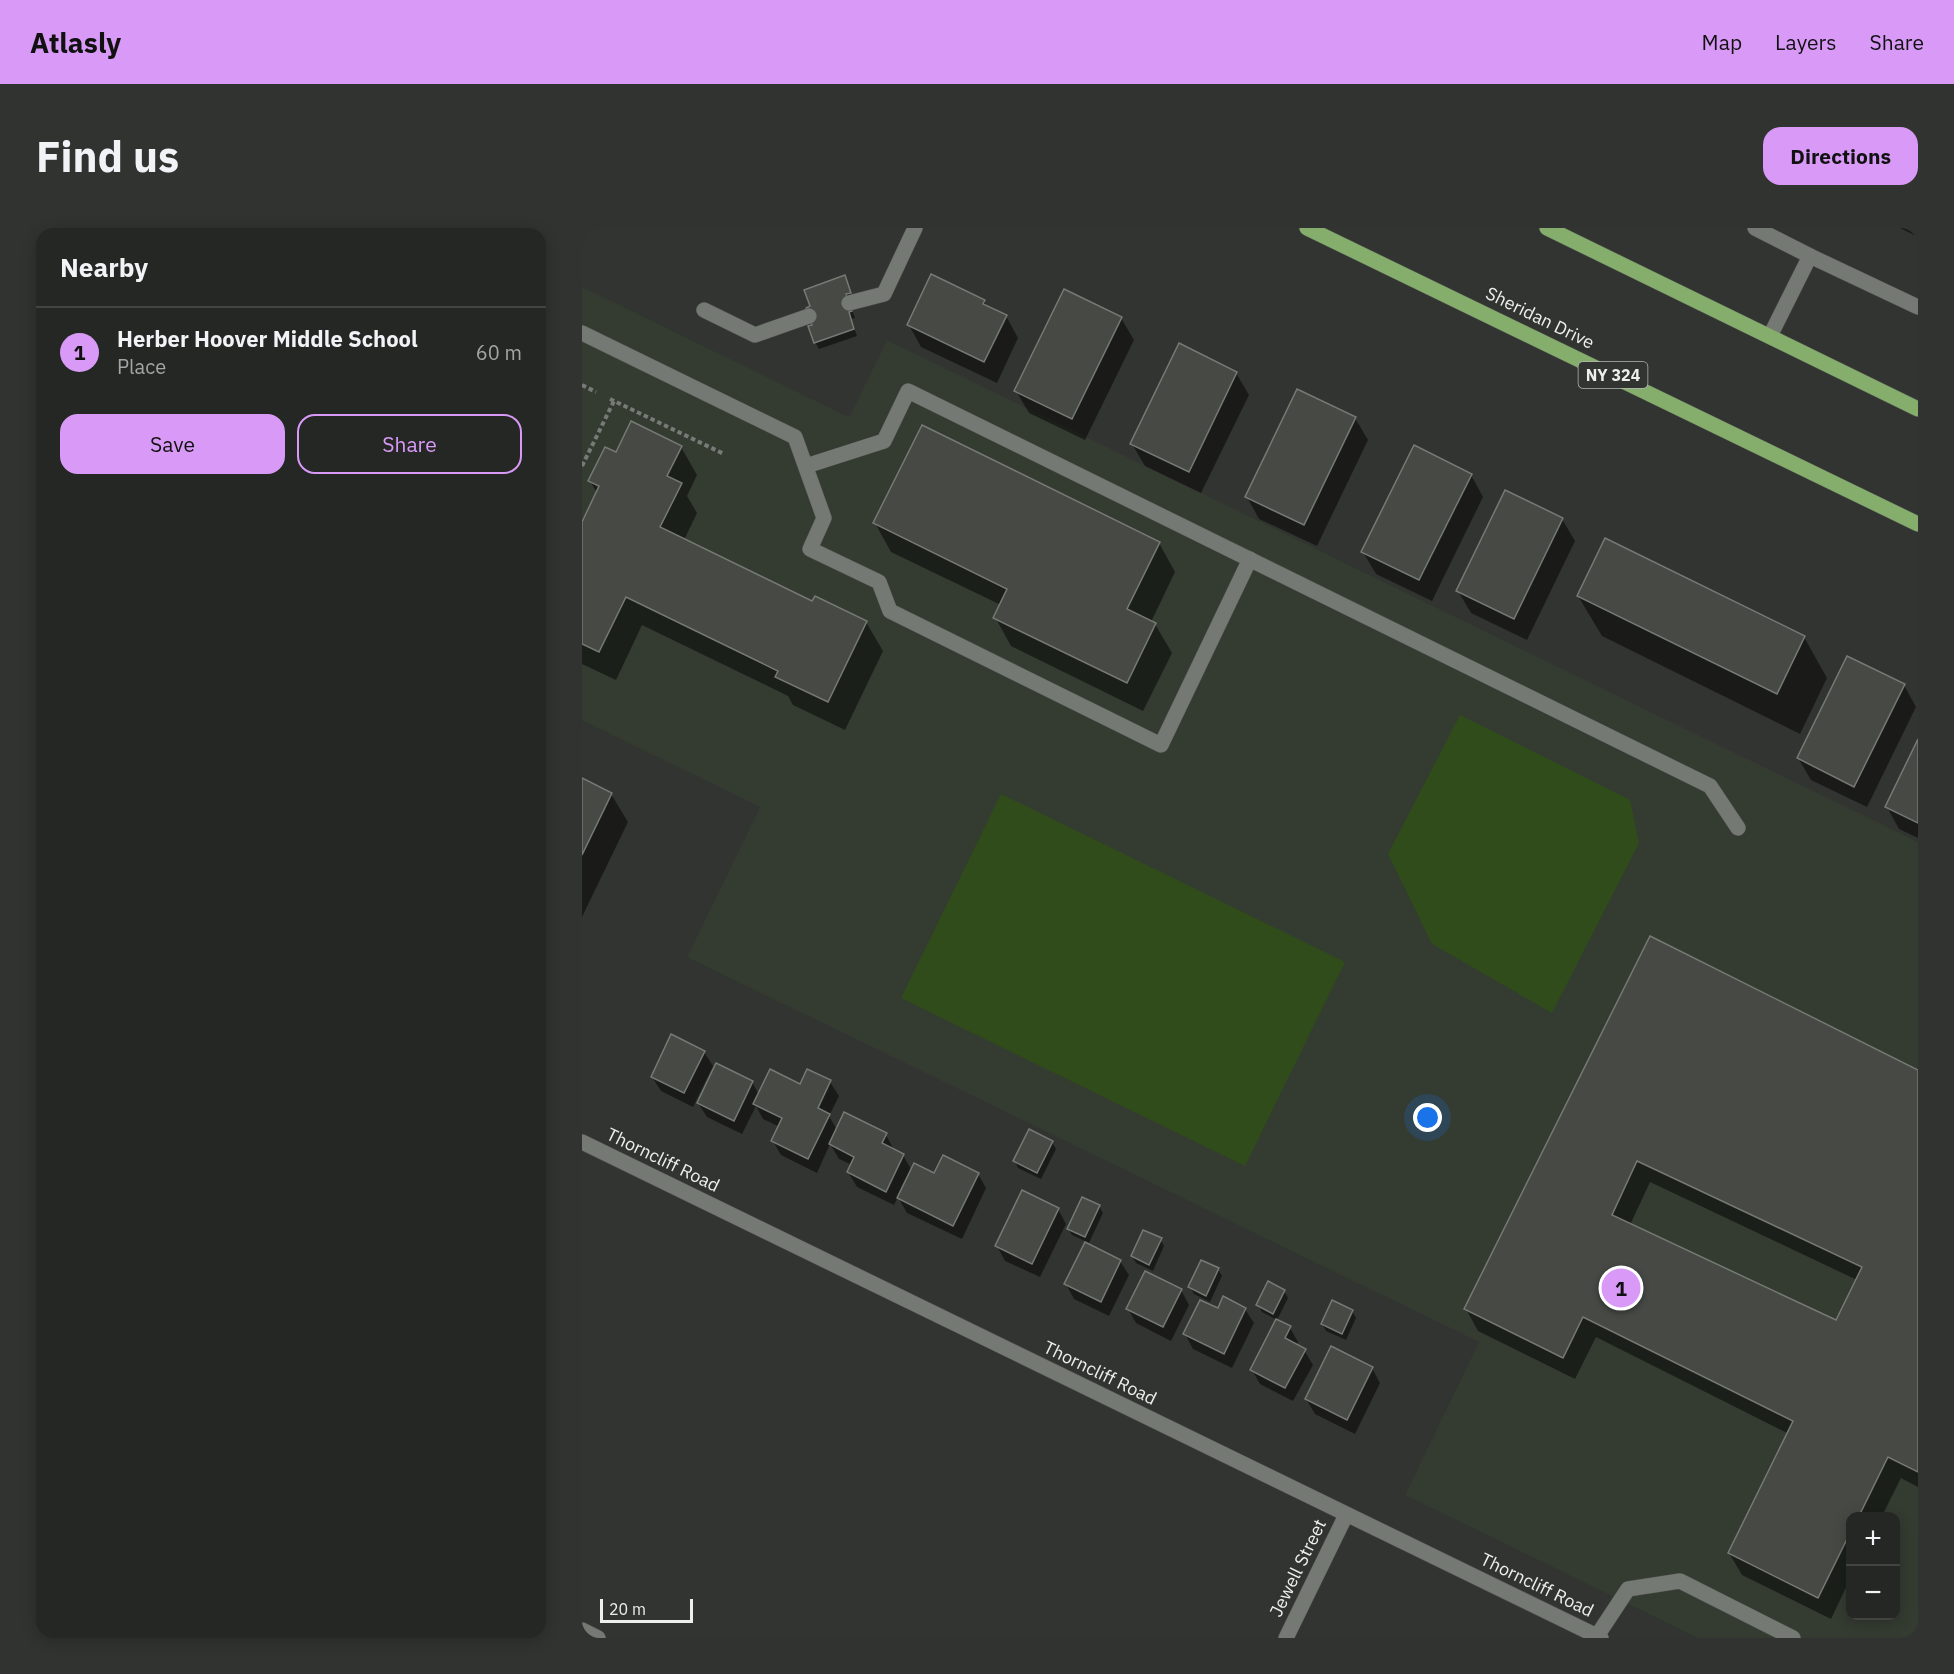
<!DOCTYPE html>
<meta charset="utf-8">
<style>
:root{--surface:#252724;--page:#313331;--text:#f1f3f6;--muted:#a3a5a6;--line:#424441;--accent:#d99af7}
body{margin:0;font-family:"IBM Plex Sans",sans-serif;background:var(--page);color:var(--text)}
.controls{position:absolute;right:18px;bottom:18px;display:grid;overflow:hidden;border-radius:12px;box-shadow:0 3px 15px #0003}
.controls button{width:54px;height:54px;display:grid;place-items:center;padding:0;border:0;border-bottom:2px solid var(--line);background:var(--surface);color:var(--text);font:30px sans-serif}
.scale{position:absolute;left:18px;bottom:15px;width:93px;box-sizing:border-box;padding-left:6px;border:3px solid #edefec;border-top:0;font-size:16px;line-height:21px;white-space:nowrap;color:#edefec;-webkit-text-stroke:4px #313430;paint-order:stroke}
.you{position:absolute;left:846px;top:890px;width:21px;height:21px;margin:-15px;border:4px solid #fff;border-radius:50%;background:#1a73e8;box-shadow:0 0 0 9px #1a73e833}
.badge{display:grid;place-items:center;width:39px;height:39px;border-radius:50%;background:var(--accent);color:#111;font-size:20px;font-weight:700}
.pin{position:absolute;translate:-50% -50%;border:3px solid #fff;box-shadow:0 2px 6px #0006}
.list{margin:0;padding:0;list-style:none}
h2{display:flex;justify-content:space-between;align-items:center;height:78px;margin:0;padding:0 24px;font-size:26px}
h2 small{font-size:20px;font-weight:400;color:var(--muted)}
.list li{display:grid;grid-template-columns:39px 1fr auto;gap:18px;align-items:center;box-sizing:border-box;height:90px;padding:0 24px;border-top:2px solid var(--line)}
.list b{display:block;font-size:22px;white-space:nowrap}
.list p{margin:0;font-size:20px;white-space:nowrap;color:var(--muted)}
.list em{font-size:20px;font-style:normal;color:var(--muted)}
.actions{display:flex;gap:12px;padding:18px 24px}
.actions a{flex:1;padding:14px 0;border:2px solid var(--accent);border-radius:18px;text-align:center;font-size:21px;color:var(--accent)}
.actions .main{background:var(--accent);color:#111}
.map{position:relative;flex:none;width:1336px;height:1410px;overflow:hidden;border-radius:18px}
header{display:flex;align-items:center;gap:36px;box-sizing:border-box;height:84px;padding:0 30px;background:var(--accent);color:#111}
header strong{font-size:28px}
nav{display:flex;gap:33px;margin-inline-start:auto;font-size:21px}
.intro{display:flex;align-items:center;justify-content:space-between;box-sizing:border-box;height:144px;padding:0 36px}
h1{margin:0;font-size:42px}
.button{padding:15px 27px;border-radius:18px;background:var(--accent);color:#111;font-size:21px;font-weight:700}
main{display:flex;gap:36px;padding:0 36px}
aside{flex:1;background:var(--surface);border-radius:18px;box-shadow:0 3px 15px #0003}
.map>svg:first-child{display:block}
</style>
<header>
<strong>Atlasly</strong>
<nav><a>Map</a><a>Layers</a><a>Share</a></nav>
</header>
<div class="intro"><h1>Find us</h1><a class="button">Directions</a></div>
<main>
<aside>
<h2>Nearby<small></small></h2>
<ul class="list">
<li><span class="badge">1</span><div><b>Herber Hoover Middle School</b><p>Place</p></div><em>60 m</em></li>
</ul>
<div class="actions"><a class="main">Save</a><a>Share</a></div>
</aside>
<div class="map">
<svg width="1336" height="1410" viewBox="0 0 1336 1410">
<rect width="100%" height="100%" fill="#313430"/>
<path fill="#343b31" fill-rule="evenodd" d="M0,59l267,130 38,-77 1031,502v796h-220l-293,-143 74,-153 -792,-385 73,-150 -178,-87zM1268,1288h46v100h-46z"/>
<g fill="#304c1b">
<polygon points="878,487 1048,572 1057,615 970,785 850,716 806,626"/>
<polygon points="419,566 763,734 663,938 319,770"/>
</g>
<g fill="#0007" fill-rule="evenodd">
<polygon points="1318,0 1336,0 1336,9"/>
<polygon points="262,49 271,72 267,73 273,90 269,91 275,108 237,121 233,114 232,98"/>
<polygon points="402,73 406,80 424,88 436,110 415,155 339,119 327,97"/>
<polygon points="539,90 552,112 503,212 447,185 434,163"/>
<polygon points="654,145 667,167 619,265 563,238 550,216"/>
<polygon points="716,163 773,190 786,212 735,318 677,291 665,269"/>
<polygon points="99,219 115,247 105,268 115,285 102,312 231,375 284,394 301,423 263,502 211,477 206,468 60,397 34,452 0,436 0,297 15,265 8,253 35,226"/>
<polygon points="889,247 901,269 850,373 794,346 781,324"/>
<polygon points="980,291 993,313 945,412 889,385 876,363"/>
<polygon points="293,295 577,315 593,344 569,394 573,396 590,425 561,483 429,418 413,389 419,377 309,324"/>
<polygon points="996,368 1222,409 1245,450 1218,506 1020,408"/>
<polygon points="1322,457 1334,479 1285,579 1229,552 1216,530"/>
<polygon points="1336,514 1336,610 1317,601 1305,579"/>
<polygon points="0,552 29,566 46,594 0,689"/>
<path d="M1069,710l267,134v415l-17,-9 -19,38h-32v63l-19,40 -89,-44 -13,-22 60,-119 -193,-97 -21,42 -97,-48 -12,-22zM1068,954l207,98 -20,42 -207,-97z"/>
<polygon points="122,824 131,838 111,879 79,863 70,849"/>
<polygon points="226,843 248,854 257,868 247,888 255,902 304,907 312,922 321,927 330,943 353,947 396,946 404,960 380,1011 325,985 316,969 312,977 275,959 266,944 270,937 257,931 248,916 235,945 199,927 191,913 198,899 181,891 174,878 160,906 125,889 116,875 170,854 177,867 219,858"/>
<polygon points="470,914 474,921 459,951 436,940 433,933"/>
<polygon points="517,978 521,985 506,1017 538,1033 547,1047 527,1088 492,1071 484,1056 505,1014 490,1007 486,1001"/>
<polygon points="476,981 484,996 458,1049 423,1033 415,1018"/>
<polygon points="578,1011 582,1018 571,1043 554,1035 550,1028"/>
<polygon points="636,1041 640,1048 628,1074 612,1066 608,1059"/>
<polygon points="599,1062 607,1077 589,1113 554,1095 546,1081"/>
<polygon points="702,1063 706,1070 695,1092 680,1084 676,1077"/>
<polygon points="663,1081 672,1095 650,1140 611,1121 603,1106 636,1082"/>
<polygon points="770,1083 774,1090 764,1112 744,1103 740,1096"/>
<polygon points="708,1100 716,1114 714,1118 722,1122 731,1137 711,1173 678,1156 670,1142"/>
<polygon points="790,1140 798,1155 773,1206 733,1186 724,1171"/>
</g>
<g fill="#464944" stroke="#767a74" stroke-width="1.5" fill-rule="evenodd">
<polygon points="349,46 403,72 401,76 425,87 402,134 325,97"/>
<polygon points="263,47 269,65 264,66 270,83 267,84 272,101 232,115 226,98 230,97 224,80 228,78 222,62"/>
<polygon points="482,61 540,89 490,191 432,163"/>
<polygon points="597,115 655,144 607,244 548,216"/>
<polygon points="715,161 774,189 722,297 663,269"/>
<polygon points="49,193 100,218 85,248 100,255 78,299 230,373 233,368 285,393 246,474 193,449 196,443 44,369 17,424 0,416 0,294 17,258 6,253 23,219 34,224"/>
<polygon points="340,197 578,314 545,381 574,395 545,455 411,390 425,361 291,295"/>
<polygon points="832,217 890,246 837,352 779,324"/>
<polygon points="923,262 981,290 932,391 874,363"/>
<polygon points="1023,310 1223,408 1195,466 995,368"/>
<polygon points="1265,428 1323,456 1272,559 1215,530"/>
<polygon points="1336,511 1336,595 1303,579"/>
<polygon points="0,550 30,565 0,627"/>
<path d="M1068,708l268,134v402l-30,-15 -29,59h-9v17l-32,65 -90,-45 65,-132 -210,-104 -20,41 -99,-49zM1055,933l225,106 -26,53 -224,-105z"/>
<polygon points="89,806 123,823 102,865 69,849"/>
<polygon points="134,835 171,853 152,893 115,875"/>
<polygon points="188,841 218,856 225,841 249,852 236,880 248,886 226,931 189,913 200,890 171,876"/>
<polygon points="262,884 305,905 300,915 322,926 304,964 265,944 272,929 247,916"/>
<polygon points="447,901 471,913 455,945 431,933"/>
<polygon points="361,927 397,945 371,998 315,970 332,935 352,945"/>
<polygon points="440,962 477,980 450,1036 413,1018"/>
<polygon points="500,969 518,977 503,1009 485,1001"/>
<polygon points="561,1002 580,1010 567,1037 549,1028"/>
<polygon points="503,1014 539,1032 519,1074 482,1056"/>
<polygon points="619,1032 637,1040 624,1068 606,1059"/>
<polygon points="563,1043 600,1061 581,1099 544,1081"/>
<polygon points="686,1053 703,1062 691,1086 674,1077"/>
<polygon points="641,1068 664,1080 642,1126 601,1106 618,1072 636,1080"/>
<polygon points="750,1072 771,1082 760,1106 739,1096"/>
<polygon points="694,1091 709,1098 703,1110 724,1121 703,1160 668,1142"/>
<polygon points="749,1118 791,1139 765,1192 723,1171"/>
</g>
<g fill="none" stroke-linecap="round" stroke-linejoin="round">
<g stroke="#50534f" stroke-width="16">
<g id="service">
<polyline points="1173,0 1228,28 1336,79"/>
<polyline points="267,75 302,66 333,0"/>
<polyline points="122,82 173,107 227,88"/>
<polyline points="0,105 213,209 242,290 228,321 297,354 308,383 579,517 668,331"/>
<polyline points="1188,108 1228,28"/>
<polyline points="224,238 302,213 326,163 1128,558 1156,600"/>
<polyline points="1015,1408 1046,1361 1098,1353 1211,1410"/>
</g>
</g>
<g stroke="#50534f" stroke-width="16">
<g id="minor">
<polyline points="0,914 1019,1410"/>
<polyline points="0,1402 16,1410"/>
<polyline points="704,1410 764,1287"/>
</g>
</g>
<g stroke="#50534f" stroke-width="16">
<g id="primary">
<polyline points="725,0 1336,296"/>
<polyline points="965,0 1336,181"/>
</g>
</g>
<g stroke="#777a76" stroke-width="4" stroke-dasharray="4.5 3" stroke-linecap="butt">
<polyline points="0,157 14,164"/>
<polyline points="28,171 142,226"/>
<polyline points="0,238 32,173"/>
</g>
<use href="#service" stroke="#757973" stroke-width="15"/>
<use href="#minor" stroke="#757973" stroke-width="15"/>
<use href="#primary" stroke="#85ad6b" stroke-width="15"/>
</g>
<g text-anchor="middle" stroke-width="4.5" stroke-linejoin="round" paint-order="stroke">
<rect fill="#313430" stroke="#b5b7b4" stroke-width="1.5" x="996.5" y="134" width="69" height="26" rx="4.5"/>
<g font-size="16" font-weight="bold" fill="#edefec">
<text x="1031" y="153">NY 324</text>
</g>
<g font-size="18" fill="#edefec" stroke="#313430">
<text transform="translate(958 90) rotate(26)" y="6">Sheridan Drive</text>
<text transform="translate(81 932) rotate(26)" y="6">Thorncliff Road</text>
<text transform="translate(518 1145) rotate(26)" y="6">Thorncliff Road</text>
<text transform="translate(716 1340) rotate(-64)" y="6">Jewell Street</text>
<text transform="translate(955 1357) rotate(26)" y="6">Thorncliff Road</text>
</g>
</g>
</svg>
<div class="controls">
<button>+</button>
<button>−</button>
</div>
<div class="scale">20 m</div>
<div class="you"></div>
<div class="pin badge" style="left:1039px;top:1060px">1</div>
</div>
</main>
